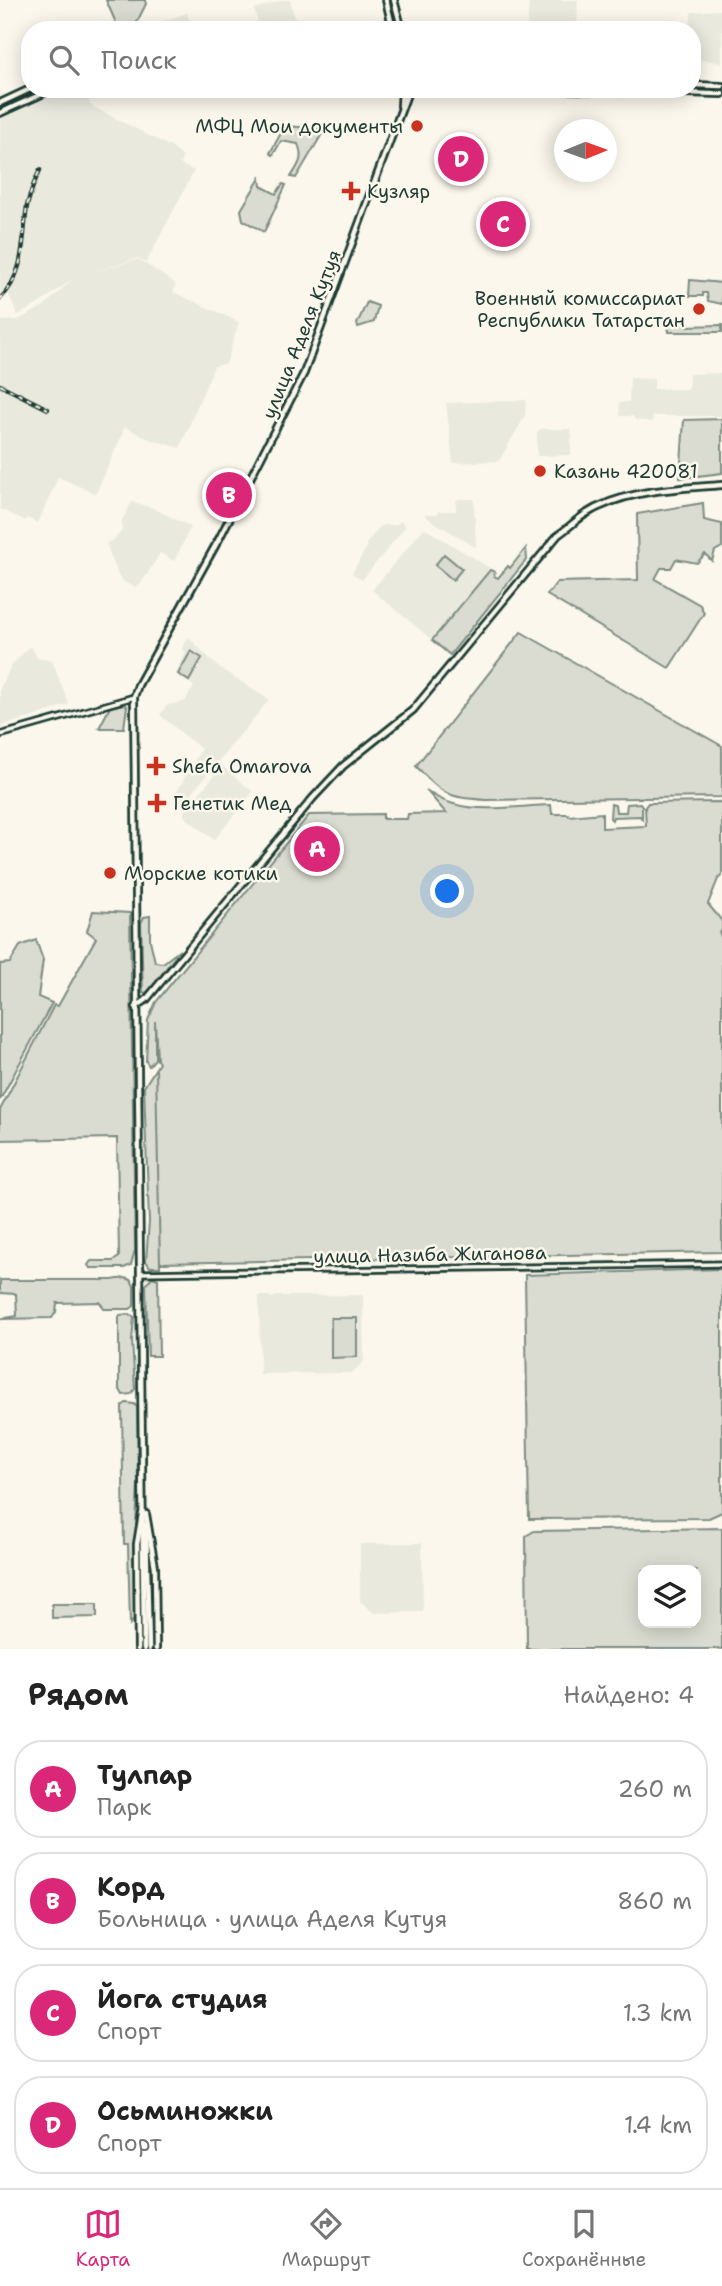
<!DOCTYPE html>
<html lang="ru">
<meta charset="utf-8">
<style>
:root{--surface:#fff;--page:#f6f6f6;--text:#222;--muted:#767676;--line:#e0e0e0;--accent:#db2777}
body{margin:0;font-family:"Shantell Sans",sans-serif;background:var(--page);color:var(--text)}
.controls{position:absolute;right:21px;bottom:21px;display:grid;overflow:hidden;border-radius:14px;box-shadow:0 4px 18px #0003}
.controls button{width:63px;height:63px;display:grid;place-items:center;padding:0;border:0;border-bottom:2px solid var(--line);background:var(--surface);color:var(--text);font:35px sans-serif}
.compass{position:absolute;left:554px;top:119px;width:63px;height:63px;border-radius:50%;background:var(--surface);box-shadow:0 4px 18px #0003;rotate:89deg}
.you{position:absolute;left:448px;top:892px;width:24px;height:24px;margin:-18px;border:5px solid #fff;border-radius:50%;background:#1a73e8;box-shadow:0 0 0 10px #1a73e833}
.badge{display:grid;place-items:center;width:46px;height:46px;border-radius:50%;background:var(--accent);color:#fff;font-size:23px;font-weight:700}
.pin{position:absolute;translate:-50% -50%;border:4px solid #fff;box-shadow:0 2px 7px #0006}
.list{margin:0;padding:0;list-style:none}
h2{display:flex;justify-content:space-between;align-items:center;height:91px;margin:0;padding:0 28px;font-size:30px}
h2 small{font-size:23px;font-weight:400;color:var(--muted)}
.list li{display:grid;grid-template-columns:46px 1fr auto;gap:21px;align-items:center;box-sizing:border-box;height:98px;margin:0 14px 14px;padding:0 14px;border:2px solid var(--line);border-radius:28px}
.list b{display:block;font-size:26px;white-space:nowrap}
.list p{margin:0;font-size:23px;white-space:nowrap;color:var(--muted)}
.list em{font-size:23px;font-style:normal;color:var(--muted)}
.icon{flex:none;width:38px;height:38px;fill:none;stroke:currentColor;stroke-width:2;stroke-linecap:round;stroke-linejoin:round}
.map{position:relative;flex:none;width:722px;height:1649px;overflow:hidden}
.search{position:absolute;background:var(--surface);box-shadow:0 4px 18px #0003;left:21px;right:21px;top:21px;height:77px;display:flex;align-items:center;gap:18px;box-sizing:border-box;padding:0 24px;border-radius:28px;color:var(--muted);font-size:26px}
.sheet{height:539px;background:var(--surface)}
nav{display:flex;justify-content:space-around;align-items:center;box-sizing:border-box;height:98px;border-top:2px solid var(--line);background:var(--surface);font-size:19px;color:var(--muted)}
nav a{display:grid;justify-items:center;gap:4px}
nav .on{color:var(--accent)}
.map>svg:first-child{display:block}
</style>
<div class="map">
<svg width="722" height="1649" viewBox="0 0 722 1649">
<rect width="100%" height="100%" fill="#fbf7ec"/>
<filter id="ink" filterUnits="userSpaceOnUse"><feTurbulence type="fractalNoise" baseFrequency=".0143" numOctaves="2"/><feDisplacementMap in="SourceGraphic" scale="14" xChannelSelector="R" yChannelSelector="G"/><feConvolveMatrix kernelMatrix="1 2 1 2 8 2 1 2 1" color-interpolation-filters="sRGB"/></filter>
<g filter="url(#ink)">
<g fill="#eae9de">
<polygon points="284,0 290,0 298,30 260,30 254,9"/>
<polygon points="529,0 578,0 577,30 527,30"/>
<polygon points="722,10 722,70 722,63 692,58 692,30 690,30 691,12"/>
<polygon points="187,13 193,30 160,30 158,23"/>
<polygon points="59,89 87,89 90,105 171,147 183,157 180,164 194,171 146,263 138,258 88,274 138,259 176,284 173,292 239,322 226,364 214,366 180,448 149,439 125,427 96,494 58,477 38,523 27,518 26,521 0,509 0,321 18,320 44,306 74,278 37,305 18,315 5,287 6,290 0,296 0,115"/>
<polygon points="722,373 722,416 653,416 652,422 635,420 633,416 620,416 619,403 629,402 630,378 654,379 654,389 688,389 689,374"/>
<polygon points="526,400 525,416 499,461 453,463 446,403"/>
<polygon points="542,429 571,429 571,434 573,435 571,439 571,455 537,456 537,431"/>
<polygon points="458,499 474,499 476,546 475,547 426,517 425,514 438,514 438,511 456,511 456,502"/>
<polygon points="132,502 153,508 191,527 174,561 160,553 141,584 135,587 125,583 118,575 106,543 115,539 122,530 122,520"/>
<polygon points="401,521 406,526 362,580 352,573 367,547 366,544 379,528 384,525 395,525"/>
<polygon points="424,528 490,568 431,639 372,590"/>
<polygon points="188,637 217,666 269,700 176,812 176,793 201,749 160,715 166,706 185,701 194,686 176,675 186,652 182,649"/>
<polygon points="30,646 38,658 52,661 69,704 33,717 0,726 0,689 11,666"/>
<polygon points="222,766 253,792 214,840 184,816 184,812"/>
<polygon points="363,1295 364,1361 352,1373 260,1374 259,1296 269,1296 271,1298 277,1296"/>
<polygon points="422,1543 423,1612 374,1613 360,1601 360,1544"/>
</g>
<g fill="#dbdcd1" stroke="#7d8c82" stroke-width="2" fill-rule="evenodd">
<polygon points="106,0 145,0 146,4 133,30 119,30"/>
<path d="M285,126l40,3 -29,49 -5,-1c8,-13 13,-18 7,-33l-17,-3 -8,14 -3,-2z"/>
<polygon points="260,178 261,186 276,194 283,184 286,185 264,232 243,220 241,210"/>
<polygon points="690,280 722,283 722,304 708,301 707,293 703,293 703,296 689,296"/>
<polygon points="367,302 378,306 374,322 358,327 357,324"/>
<polygon points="685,323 685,326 722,325 722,332 669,332 668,324"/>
<polygon points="722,419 722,473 680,478 684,420"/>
<polygon points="703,503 704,520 722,524 722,547 715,551 712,561 705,554 697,563 676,559 671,568 661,568 655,579 700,605 704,613 669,668 547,595 557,582 638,580 637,514"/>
<polygon points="526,548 527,559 450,655 432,640 490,570 495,572 494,576 498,578 508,566 510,568"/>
<polygon points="444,554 462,569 453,580 435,565"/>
<path d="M521,632l201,114v51l-236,3c-40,-3 -43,-5 -70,-34z"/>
<polygon points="191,651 202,658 189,681 178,674"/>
<polygon points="125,704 127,706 124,728 99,728 110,707"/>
<path d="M426,790c35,28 83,16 125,15l1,9h16l1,2 33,-3v15l44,-2 -1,-19 3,-4 72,-1 2,2v71l-4,4 -10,25 14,17v16l-3,-6 3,9v312l-562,11 -4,-194 4,198h-10l-4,-6 3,-39 -5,-135 15,-24 -2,-3 -2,-39v38l-6,7 -3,-5 2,-41 8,-18 153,-187 74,-1v5h24l1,-5 38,-1z"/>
<polygon points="640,803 642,806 642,819 640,816 613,817 612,820 610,818 611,804 615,805 616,812 626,812 627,804"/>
<polygon points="93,911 130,913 135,1250 131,1265 124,1268 90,1268 88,1265 91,1261 113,1261 119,1257 117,1138 0,1140 0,1110 54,1005 58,1006 96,938 87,931"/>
<polygon points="150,916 150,940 155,962 163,963 180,950 148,992 143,993 141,923 144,917"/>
<polygon points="36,940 43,960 38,997 52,1003 0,1100 0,964 10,963 20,946"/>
<polygon points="722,1269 722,1512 709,1518 529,1519 525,1275"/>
<polygon points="152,1277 158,1279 159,1356 148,1356 146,1285"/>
<polygon points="125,1278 131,1280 134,1286 134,1306 130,1309 104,1309 100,1302 57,1303 56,1312 52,1318 0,1319 17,1316 16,1294 0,1293 0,1280 112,1280"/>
<polygon points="130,1314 134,1317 132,1341 135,1389 131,1394 123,1395 119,1388 119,1317 120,1315"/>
<polygon points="331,1318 357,1318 357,1357 331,1358"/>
<polygon points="126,1403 134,1404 137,1407 138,1485 134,1567 135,1618 130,1624 128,1544 124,1544 122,1406"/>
<path d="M722,1528v121h-195l-1,-113 8,-5zM643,1570h53v53h-53z"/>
<polygon points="52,1604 97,1604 97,1617 52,1618"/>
</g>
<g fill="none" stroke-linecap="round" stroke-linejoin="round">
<g stroke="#1f3d34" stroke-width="9">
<g id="minor">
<polyline points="0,735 134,697"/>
<polyline points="140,1273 722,1264"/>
</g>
</g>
<g stroke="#1f3d34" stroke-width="10">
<g id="major">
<polyline points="386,0 393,30"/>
<polyline points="394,0 402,30"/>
<polyline points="692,85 722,86"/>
<polyline points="542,89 722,94"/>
<polyline points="0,103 30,89"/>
<polyline points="401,106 402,89"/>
<polyline points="0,113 53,89"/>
<path d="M136,1007l10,-7 167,-202 30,-32 70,-56 145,-175c9,-6 17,-14 26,-20 40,-26 92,-26 138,-30"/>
<polyline points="146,1514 155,1567 156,1649"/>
<polyline points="146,1525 149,1649"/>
<polyline points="138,1649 137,1544 142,1514"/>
<polyline points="144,1649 134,697 138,685 219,539 304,373 409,89"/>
</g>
</g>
<use href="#minor" stroke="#fbf7ec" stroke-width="3.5"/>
<use href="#major" stroke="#fbf7ec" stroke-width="4.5"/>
<g stroke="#1f3d34" stroke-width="2">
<polyline points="660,89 722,91"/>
<polyline points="0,108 43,89"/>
</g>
<g stroke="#1f3d34" stroke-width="4.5">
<g id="rail">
<path d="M0,299c26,-26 22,-60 27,-93 3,-12 7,-24 13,-36"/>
<polyline points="0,385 48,409"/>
</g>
</g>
<use href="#rail" stroke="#fbf7ec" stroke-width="2" stroke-dasharray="5" stroke-linecap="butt"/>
</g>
</g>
<g fill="#c8321e" stroke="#fbf7ec" stroke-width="2.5">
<circle cx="417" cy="126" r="7"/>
<path d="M347.5 180.5h7v7h7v7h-7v7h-7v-7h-7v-7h7z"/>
<circle cx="699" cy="309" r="7"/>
<circle cx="540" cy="471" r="7"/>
<path d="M152.5 755.5h7v7h7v7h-7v7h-7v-7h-7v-7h7z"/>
<path d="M153.5 792.5h7v7h7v7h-7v7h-7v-7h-7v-7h7z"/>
<circle cx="110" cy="873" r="7"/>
</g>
<g text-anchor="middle" stroke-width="5" stroke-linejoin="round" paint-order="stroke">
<g font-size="19" fill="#1f3d34" stroke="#fbf7ec" text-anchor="start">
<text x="403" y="133" text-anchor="end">МФЦ Мои документы</text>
<text x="367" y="198">Кузляр</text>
<text x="685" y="305" text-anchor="end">Военный комиссариат<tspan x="685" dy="22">Республики Татарстан</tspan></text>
<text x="554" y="478">Казань 420081</text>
<text x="172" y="773">Shefa Omarova</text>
<text x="173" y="810">Генетик Мед</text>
<text x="124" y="880">Морские котики</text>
</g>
<g font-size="19" fill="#1f3d34" stroke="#fbf7ec">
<text transform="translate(301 334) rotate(-68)" y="7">улица Аделя Кутуя</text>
<text transform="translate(430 1254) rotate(-1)" y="7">улица Назиба Жиганова</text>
</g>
</g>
</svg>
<div class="controls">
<button><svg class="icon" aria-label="layers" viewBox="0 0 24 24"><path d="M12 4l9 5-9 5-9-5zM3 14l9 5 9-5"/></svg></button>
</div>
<svg class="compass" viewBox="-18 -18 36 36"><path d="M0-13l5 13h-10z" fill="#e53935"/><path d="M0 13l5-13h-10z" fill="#767676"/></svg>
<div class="you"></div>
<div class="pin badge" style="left:317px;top:849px">A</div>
<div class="pin badge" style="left:229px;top:495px">B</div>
<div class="pin badge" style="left:503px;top:224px">C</div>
<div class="pin badge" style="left:461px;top:159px">D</div>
<div class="search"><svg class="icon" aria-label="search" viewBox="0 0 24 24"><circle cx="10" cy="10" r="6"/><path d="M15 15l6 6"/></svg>Поиск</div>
</div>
<section class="sheet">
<h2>Рядом<small>Найдено: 4</small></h2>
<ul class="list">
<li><span class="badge">A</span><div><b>Тулпар</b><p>Парк</p></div><em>260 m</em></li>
<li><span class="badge">B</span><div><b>Корд</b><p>Больница · улица Аделя Кутуя</p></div><em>860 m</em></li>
<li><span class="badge">C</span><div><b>Йога студия</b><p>Спорт</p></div><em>1.3 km</em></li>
<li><span class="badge">D</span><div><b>Осьминожки</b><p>Спорт</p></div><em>1.4 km</em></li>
</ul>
</section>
<nav>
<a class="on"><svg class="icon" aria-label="map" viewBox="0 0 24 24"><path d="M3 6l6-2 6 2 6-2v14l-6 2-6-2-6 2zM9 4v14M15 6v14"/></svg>Карта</a>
<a><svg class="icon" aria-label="directions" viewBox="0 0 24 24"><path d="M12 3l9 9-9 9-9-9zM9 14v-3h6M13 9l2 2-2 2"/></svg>Маршрут</a>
<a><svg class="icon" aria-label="saved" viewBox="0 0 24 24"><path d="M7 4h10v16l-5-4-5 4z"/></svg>Сохранённые</a>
</nav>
